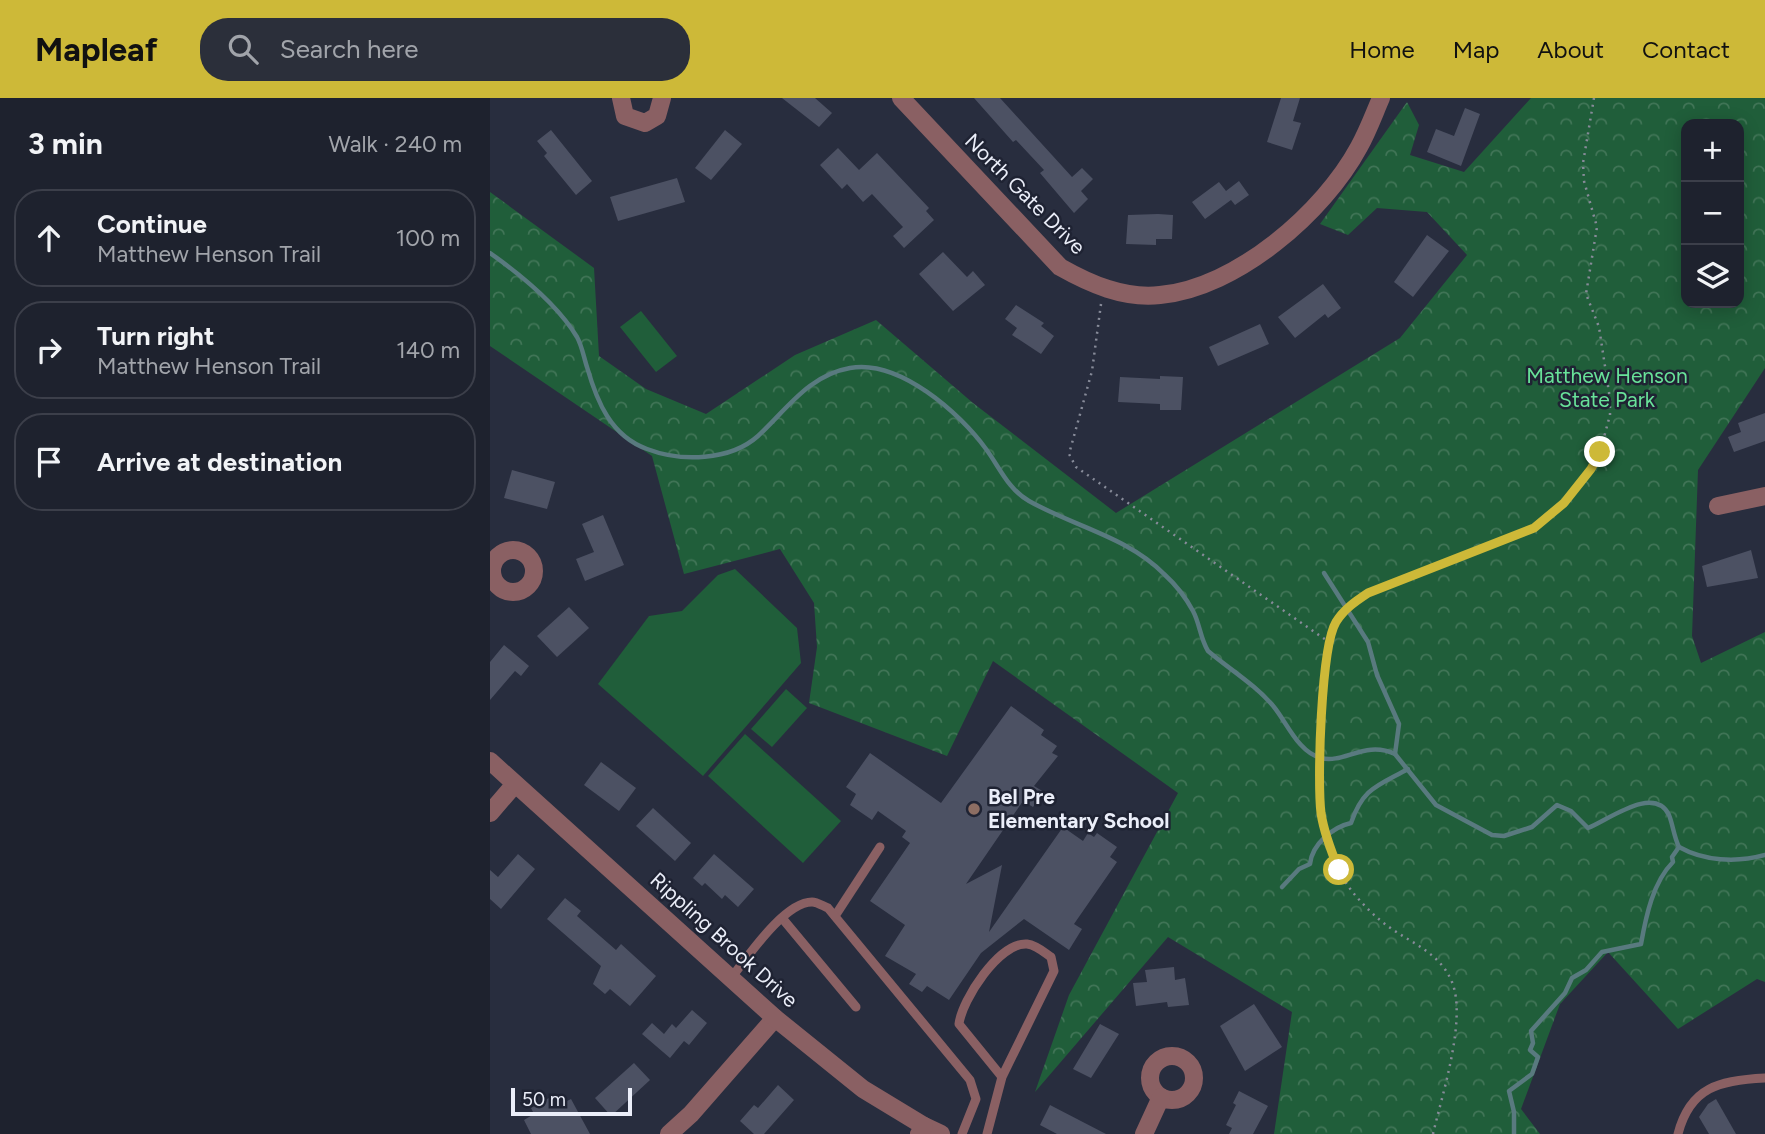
<!DOCTYPE html>
<meta charset="utf-8">
<style>
:root{--surface:#1e222e;--page:#2b2f3a;--text:#f1f3f6;--muted:#a1a4aa;--line:#3c3f4a;--accent:#cdb938}
body{margin:0;font-family:Figtree,sans-serif;background:var(--page);color:var(--text)}
.controls{position:absolute;right:21px;top:21px;display:grid;overflow:hidden;border-radius:14px;box-shadow:0 4px 18px #0003}
.controls button{width:63px;height:63px;display:grid;place-items:center;padding:0;border:0;border-bottom:2px solid var(--line);background:var(--surface);color:var(--text);font:35px sans-serif}
.scale{position:absolute;left:21px;bottom:18px;width:121px;box-sizing:border-box;padding-left:7px;border:4px solid #ebeef9;border-top:0;font-size:19px;line-height:24px;white-space:nowrap;color:#ebeef9;-webkit-text-stroke:5px #1f2333;paint-order:stroke}
.stop{position:absolute;width:21px;height:21px;margin:-16px;border:5px solid #cdb938;border-radius:50%;background:#fff}
.stop.end{background:#cdb938;border-color:#fff;box-shadow:0 2px 7px #0008}
.list{margin:0;padding:0;list-style:none}
h2{display:flex;justify-content:space-between;align-items:center;height:91px;margin:0;padding:0 28px;font-size:30px}
h2 small{font-size:23px;font-weight:400;color:var(--muted)}
.list li{display:grid;grid-template-columns:46px 1fr auto;gap:21px;align-items:center;box-sizing:border-box;height:98px;margin:0 14px 14px;padding:0 14px;border:2px solid var(--line);border-radius:28px}
.list b{display:block;font-size:26px;white-space:nowrap}
.list p{margin:0;font-size:23px;white-space:nowrap;color:var(--muted)}
.list em{font-size:23px;font-style:normal;color:var(--muted)}
.icon{flex:none;width:38px;height:38px;fill:none;stroke:currentColor;stroke-width:2;stroke-linecap:round;stroke-linejoin:round}
.map{position:relative;flex:none;width:1275px;height:1036px;overflow:hidden}
header{display:flex;align-items:center;gap:42px;box-sizing:border-box;height:98px;padding:0 35px;background:var(--accent);color:#111}
header strong{font-size:33px}
nav{display:flex;gap:38px;margin-inline-start:auto;font-size:24px}
.search{width:490px;height:63px;background:var(--page);display:flex;align-items:center;gap:18px;box-sizing:border-box;padding:0 24px;border-radius:28px;color:var(--muted);font-size:26px}
main{display:flex}
aside{flex:1;background:var(--surface)}
.map>svg:first-child{display:block}
</style>
<header>
<strong>Mapleaf</strong>
<div class="search"><svg class="icon" aria-label="search" viewBox="0 0 24 24"><circle cx="10" cy="10" r="6"/><path d="M15 15l6 6"/></svg>Search here</div>
<nav><a>Home</a><a>Map</a><a>About</a><a>Contact</a></nav>
</header>
<main>
<aside>
<h2>3 min<small>Walk · 240 m</small></h2>
<ul class="list">
<li><svg class="icon" aria-label="ahead" viewBox="0 0 24 24"><path d="M12 20V5M6 11l6-6 6 6"/></svg><div><b>Continue</b><p>Matthew Henson Trail</p></div><em>100 m</em></li>
<li><svg class="icon" aria-label="right" viewBox="0 0 24 24"><path d="M7 20v-9h11M14 6l5 5-5 5"/></svg><div><b>Turn right</b><p>Matthew Henson Trail</p></div><em>140 m</em></li>
<li><svg class="icon" aria-label="arrive" viewBox="0 0 24 24"><path d="M6 21V4h12l-3 4 3 4H6"/></svg><div><b>Arrive at destination</b></div></li>
</ul>
</aside>
<div class="map">
<svg width="1275" height="1036" viewBox="0 0 1275 1036">
<defs>
<pattern id="forest-crowns" width="20" height="18" patternUnits="userSpaceOnUse" patternTransform="scale(1.75)"><rect width="20" height="18" fill="#205e3a"/><path d="M2 6a3 3 0 1 1 6 0M12 15a3 3 0 1 1 6 0" fill="none" stroke="#417557"/></pattern>
</defs>
<rect width="100%" height="100%" fill="#282d3e"/>
<g fill="#205e3a">
<polygon points="151,213 187,258 166,274 130,229"/>
<polygon points="245,471 307,530 311,565 213,678 108,586 159,518 192,513 228,477"/>
<polygon points="296,591 317,610 282,649 261,631"/>
<polygon points="255,636 351,723 313,765 218,678"/>
</g>
<path fill="url(#forest-crowns)" fill-rule="evenodd" d="M1041,0h234v270l-67,102 -6,166 9,27 64,-31v350l-8,-3 -79,50 -70,-77 -48,52 -39,105 19,25h-266l18,-122 -124,-75 -133,155 34,-97 109,-202 -185,-132 -46,95 -138,-53 8,-56 -3,-44 -34,-54 -96,25 -32,-118 -162,-110v-154l104,76 5,88 47,33 60,25 89,-59 81,-35 97,83 143,110 284,-175 67,-83 -40,-43 -50,-4 -29,27 -28,-11 87,-122 12,23 -9,30 54,17zM1249,26v179h-53v-179z"/>
<g fill="none" stroke-linecap="round" stroke-linejoin="round">
<g stroke="#597a7f" stroke-width="4.5">
<path d="M0,155c31,22 67,51 87,84 5,9 7,21 10,30 10,35 24,69 60,82 34,13 83,12 111,-13 29,-27 51,-61 92,-68 49,-9 110,45 136,81 14,19 22,40 43,52 44,25 99,36 135,73 11,10 22,24 29,37 7,13 7,27 15,40 21,18 48,34 66,56 13,16 25,46 47,51 23,6 44,-18 74,-4l41,51 56,30 12,1 28,-9 25,-22 14,6 17,17c19,-7 66,-44 81,-13 4,10 5,22 10,32 25,14 57,16 86,8"/>
<polyline points="834,475 878,544 887,577 909,626 905,656"/>
<path d="M792,789l17,-18 11,-5c2,-20 23,-37 41,-41 12,-35 26,-37 57,-54"/>
<path d="M1024,1036v-22l-5,-21 23,-17 6,-17 -8,-7 3,-7 -2,-12 34,-38 7,-15 14,-8 16,-18 39,-8c5,-28 12,-62 32,-82l-1,-5 7,-10"/>
</g>
</g>
<g fill="#4c5163">
<polygon points="292,0 325,0 342,15 329,29"/>
<polygon points="484,0 510,0 582,79 592,70 603,81 591,93 598,101 584,115 550,75 554,72 526,42 523,44"/>
<polygon points="791,0 810,0 803,23 811,25 802,52 777,44"/>
<polygon points="975,10 990,16 971,68 937,54 946,31 964,38"/>
<polygon points="61,32 102,83 86,97 54,58 57,55 47,43"/>
<polygon points="235,32 252,46 221,82 205,70"/>
<polygon points="348,50 369,72 387,55 439,110 436,113 444,122 414,150 403,138 413,129 382,96 373,104 357,86 352,91 330,67"/>
<polygon points="187,80 195,104 128,123 120,99"/>
<polygon points="749,83 759,97 745,107 741,102 715,121 702,104 729,84 736,93"/>
<polygon points="668,116 683,117 682,141 666,141 666,147 636,146 638,117"/>
<polygon points="937,137 959,153 923,199 904,184"/>
<polygon points="453,154 477,179 483,173 495,187 463,213 429,176"/>
<polygon points="833,186 851,210 838,220 835,216 805,240 788,219"/>
<polygon points="526,207 554,225 551,228 564,238 551,256 522,237 527,230 515,221"/>
<polygon points="770,226 779,246 728,268 719,249"/>
<polygon points="670,278 693,279 691,312 670,312 670,306 628,304 630,279 670,281"/>
<polygon points="1275,315 1275,343 1244,354 1238,339 1251,334 1248,325"/>
<polygon points="22,372 65,384 57,411 14,400"/>
<polygon points="113,417 134,467 95,483 86,461 104,454 92,426"/>
<polygon points="1261,452 1268,480 1217,489 1212,468"/>
<polygon points="79,509 99,530 67,559 47,538"/>
<polygon points="14,547 39,568 31,578 25,573 0,602 0,564"/>
<polygon points="521,608 554,632 551,637 567,648 562,655 568,658 544,688 554,694 543,709 533,703 476,786 512,767 499,834 573,729 593,743 598,735 604,739 607,735 627,749 620,759 627,764 584,826 592,831 579,852 534,821 491,855 459,902 437,888 432,894 419,886 426,876 395,858 415,827 380,803 420,745 412,739 416,733 388,713 382,722 360,707 366,696 356,689 380,655 451,705"/>
<polygon points="111,664 146,690 129,713 94,687"/>
<polygon points="163,710 201,745 185,763 146,728"/>
<polygon points="28,756 45,771 11,811 0,801 0,772 8,779"/>
<polygon points="224,756 264,791 248,809 235,797 232,801 215,785 212,788 203,780"/>
<polygon points="75,800 91,813 87,818 126,852 131,846 166,878 140,908 120,891 115,896 103,886 111,868 57,821"/>
<polygon points="684,869 685,882 695,880 699,907 678,909 677,904 646,908 643,885 657,884 655,872"/>
<polygon points="764,906 792,949 755,973 730,928"/>
<polygon points="202,912 217,925 199,947 194,943 180,960 152,936 162,925 174,936 182,926 186,930"/>
<polygon points="610,926 629,936 601,980 583,971"/>
<polygon points="144,965 160,982 121,1018 105,1000"/>
<polygon points="288,987 304,1002 274,1036 264,1036 250,1023 264,1007 268,1010"/>
<polygon points="749,993 778,1008 763,1036 739,1036 742,1030 736,1027 746,1007 743,1005"/>
<polygon points="66,996 71,1006 81,1001 100,1036 41,1036 34,1022 44,1016 41,1010"/>
<polygon points="1226,1001 1246,1036 1219,1036 1209,1019 1218,1006"/>
<polygon points="560,1007 616,1036 567,1036 550,1027"/>
</g>
<g fill="none" stroke-linecap="round" stroke-linejoin="round">
<g stroke="#878b99" stroke-width="2.5" stroke-dasharray="2 5" stroke-linecap="butt">
<polyline points="611,206 602,273 579,356 586,369 839,544"/>
<path d="M943,1036c9,-39 34,-115 19,-152 -12,-29 -39,-38 -63,-55 -14,-10 -27,-23 -38,-37 -41,-56 -30,-125 -26,-190 1,-25 -1,-51 9,-74 7,-14 20,-24 34,-33l166,-65 30,-25 27,-34 9,-17 10,-37v-16l-11,-72 -13,-33 11,-67 -13,-46 -1,-18 11,-65"/>
</g>
<g stroke="#8a6063" stroke-width="9">
<polyline points="345,818 390,749"/>
<polyline points="292,820 366,909"/>
<path d="M241,880c16,-20 53,-76 81,-76 5,0 11,4 16,6l142,172 6,19 -14,35"/>
<path d="M497,1036l15,-57 52,-106 -3,-14c-7,-5 -15,-12 -24,-13 -28,-2 -65,56 -68,80l43,53"/>
<path d="M1188,1036c12,-47 42,-54 87,-56"/>
</g>
<g stroke="#8a6063" stroke-width="18">
<polyline points="131,0 135,18 155,25 167,18 172,0"/>
<path d="M411,0l159,169c30,17 64,32 100,28 77,-7 164,-83 199,-148 9,-16 15,-33 22,-49"/>
<polyline points="1228,408 1275,398"/>
<circle cx="23" cy="473" r="21"/>
<polyline points="0,715 25,686"/>
<circle cx="682" cy="980" r="22"/>
<polyline points="434,1028 451,1036"/>
<polyline points="179,1036 201,1016 285,920"/>
<polyline points="654,1036 671,999"/>
</g>
<polyline stroke="#8a6063" stroke-width="18" points="0,663 285,920 373,991 434,1028 429,1036"/>
</g>
<g fill="none" stroke-linecap="round" stroke-linejoin="round">
<path stroke="#cdb938" stroke-width="9" d="M849,772c-8,-19 -15,-37 -18,-57 -4,-32 0,-166 15,-191 8,-13 20,-21 32,-29l166,-65 30,-25 27,-34 9,-17"/>
</g>
<circle fill="#8d6e63" stroke="#1f2333" stroke-width="2.5" cx="484" cy="711" r="7"/>
<g text-anchor="middle" stroke-width="5" stroke-linejoin="round" paint-order="stroke">
<g font-size="21" fill="#ebeef9" stroke="#1f2333">
<text transform="translate(535 96) rotate(45)" y="7">North Gate Drive</text>
<text transform="translate(234 842) rotate(42)" y="7">Rippling Brook Drive</text>
</g>
<g font-size="21" fill="#68e299" stroke="#1f2333">
<text x="1117" y="285">Matthew Henson<tspan x="1117" dy="24">State Park</tspan></text>
</g>
<g font-size="21" font-weight="bold" fill="#ebeef9" stroke="#1f2333" text-anchor="start">
<text x="498" y="706">Bel Pre<tspan x="498" dy="24">Elementary School</tspan></text>
</g>
</g>
</svg>
<div class="controls">
<button>+</button>
<button>−</button>
<button><svg class="icon" aria-label="layers" viewBox="0 0 24 24"><path d="M12 4l9 5-9 5-9-5zM3 14l9 5 9-5"/></svg></button>
</div>
<div class="scale">50 m</div>
<div class="stop" style="left:849px;top:772px"></div>
<div class="stop end" style="left:1110px;top:354px"></div>
</div>
</main>
